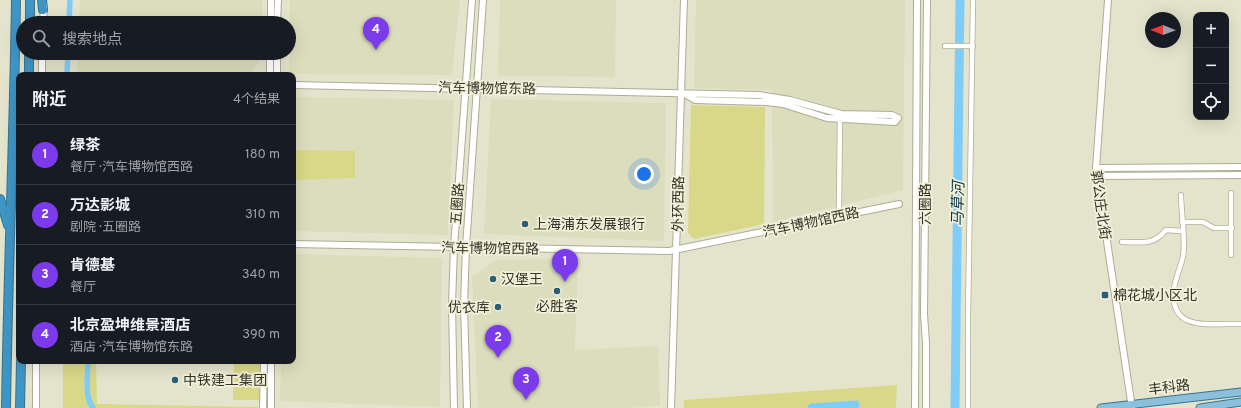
<!DOCTYPE html>
<html lang="zh">
<meta charset="utf-8">
<style>
:root{--surface:#171b24;--page:#242831;--text:#f1f3f6;--muted:#9ea1a6;--line:#363941;--accent:#7c3aed}
body{margin:0;font-family:Overpass,"Noto Sans SC",sans-serif;background:var(--page);color:var(--text)}
.controls{position:absolute;right:12px;top:12px;display:grid;overflow:hidden;border-radius:8px;box-shadow:0 4px 16px #0002}
.controls button{width:36px;height:36px;display:grid;place-items:center;padding:0;border:0;border-bottom:1px solid var(--line);background:var(--surface);color:var(--text);font:20px sans-serif}
.compass{position:absolute;left:1145px;top:12px;width:36px;height:36px;border-radius:50%;background:var(--surface);box-shadow:0 4px 16px #0002;rotate:271deg}
.you{position:absolute;left:644px;top:174px;width:14px;height:14px;margin:-10px;border:3px solid #fff;border-radius:50%;background:#1a73e8;box-shadow:0 0 0 6px #1a73e833}
.badge{display:grid;place-items:center;width:26px;height:26px;border-radius:50%;background:var(--accent);color:#fff;font-size:13px;font-weight:700}
.pin{position:absolute;translate:-50% -33px;filter:drop-shadow(0 1px 2px #0008)}
.pin::after{content:'';position:absolute;top:21px;width:14px;height:12px;background:inherit;clip-path:polygon(0 0,100% 0,50% 100%)}
.list{margin:0;padding:0;list-style:none}
h2{display:flex;justify-content:space-between;align-items:center;height:52px;margin:0;padding:0 16px;font-size:17px}
h2 small{font-size:13px;font-weight:400;color:var(--muted)}
.list li{display:grid;grid-template-columns:26px 1fr auto;gap:12px;align-items:center;box-sizing:border-box;height:60px;padding:0 16px;border-top:1px solid var(--line)}
.list b{display:block;font-size:15px;white-space:nowrap}
.list p{margin:0;font-size:13px;white-space:nowrap;color:var(--muted)}
.list em{font-size:13px;font-style:normal;color:var(--muted)}
.icon{flex:none;width:22px;height:22px;fill:none;stroke:currentColor;stroke-width:2;stroke-linecap:round;stroke-linejoin:round}
.map{position:relative;flex:none;width:1241px;height:408px;overflow:hidden}
.search{position:absolute;background:var(--surface);box-shadow:0 4px 16px #0002;left:16px;top:16px;width:280px;height:44px;display:flex;align-items:center;gap:10px;box-sizing:border-box;padding:0 14px;border-radius:22px;color:var(--muted);font-size:15px}
.panel{position:absolute;background:var(--surface);box-shadow:0 4px 16px #0002;left:16px;top:72px;width:280px;height:292px;border-radius:8px}
.map>svg:first-child{display:block}
</style>
<div class="map">
<svg width="1241" height="408" viewBox="0 0 1241 408">
<rect width="100%" height="100%" fill="#e4e4cc"/>
<g fill="#dcddbd">
<polygon points="80,0 262,0 262,23 79,23"/>
<polygon points="290,0 460,0 452,75 289,74"/>
<polygon points="500,0 616,0 615,77 498,76"/>
<polygon points="696,0 905,0 903,190 773,222 772,90 694,88"/>
<polygon points="78,53 262,53 262,58 251,72 77,73"/>
<polygon points="293,97 454,100 448,235 293,231"/>
<polygon points="491,99 666,103 664,241 484,234"/>
<polygon points="293,254 442,258 440,407 280,401 281,361 293,361"/>
<polygon points="578,259 575,350 658,346 660,406 628,408 478,408 472,277 496,260"/>
</g>
<g fill="#d9d888">
<polygon points="691,105 765,107 764,224 694,239 688,233"/>
<polygon points="293,150 355,151 355,178 293,180"/>
<polygon points="63,361 96,361 97,404 258,407 258,408 63,408"/>
<polygon points="234,361 260,361 262,400 233,400"/>
<polygon points="897,385 896,408 684,408 684,400"/>
</g>
<g fill="none" stroke-linecap="round" stroke-linejoin="round">
<g stroke="#80ccf9" stroke-width="5.5">
<polyline points="69,23 70,0"/>
<polyline points="67,75 68,53"/>
<path d="M88,361c0,15 -4,35 5,47"/>
</g>
<g stroke="#80ccf9" stroke-width="9">
<polyline points="812,408 855,405"/>
<polyline points="955,408 960,0"/>
</g>
<g stroke="#adad96" stroke-width="6">
<g id="street">
<polyline points="945,46 973,46"/>
<polyline points="1231,193 1231,255"/>
<path d="M1181,195c0,16 5,46 2,61 -2,11 -8,22 -9,33 -5,44 37,34 67,35"/>
<polyline points="839,208 840,116"/>
<polyline points="1182,222 1203,222 1214,228 1232,228"/>
<path d="M1122,242c19,0 31,4 44,-12l16,1"/>
<polyline points="968,408 968,316 973,0"/>
</g>
</g>
<g stroke="#adad96" stroke-width="8">
<g id="secondary">
<polyline points="1108,0 1096,168 1132,408"/>
<polyline points="43,23 44,7"/>
<polyline points="271,23 271,0"/>
<polyline points="277,23 278,0"/>
<polyline points="42,75 42,53"/>
<polyline points="270,75 270,53"/>
<polyline points="277,75 277,53"/>
<polyline points="293,85 759,95 790,100 841,114 892,115 898,118 895,122 827,118 783,104 767,102 695,100 681,92"/>
<polyline points="1096,168 1241,167"/>
<polyline points="1096,176 1241,175"/>
<polyline points="293,244 669,251 899,204"/>
<polyline points="271,361 271,408"/>
<polyline points="36,408 36,361"/>
<polyline points="263,408 264,361"/>
<polyline points="454,408 452,304 454,247 472,0"/>
<polyline points="467,408 464,305 466,247 483,0"/>
<polyline points="671,408 684,0"/>
<polyline points="915,408 917,0"/>
<polyline points="926,408 926,343 924,314 927,0"/>
</g>
</g>
<g stroke="#3a738e" stroke-width="9">
<g id="primary">
<polyline points="1101,408 1241,392"/>
<polyline points="1200,408 1241,402"/>
</g>
</g>
<g stroke="#3a738e" stroke-width="10">
<g id="highway">
<polyline points="42,0 43,10"/>
<polyline points="30,23 30,0"/>
<polyline points="29,75 29,53"/>
<polyline points="0,199 8,225"/>
<path d="M6,408c2,-136 8,-272 10,-408"/>
<polyline points="20,408 21,361"/>
</g>
</g>
<use href="#street" stroke="#fff" stroke-width="4.5"/>
<use href="#secondary" stroke="#fff" stroke-width="6"/>
<use href="#primary" stroke="#8bc0dc" stroke-width="7"/>
<use href="#highway" stroke="#3e96c5" stroke-width="8"/>
</g>
<g fill="#2b5e7b" stroke="#f1f1d9" stroke-width="1.5">
<circle cx="525" cy="224" r="4"/>
<circle cx="493" cy="279" r="4"/>
<circle cx="557" cy="291" r="4"/>
<rect x="1101" y="291" width="8" height="8" rx="2"/>
<circle cx="498" cy="307" r="4"/>
<circle cx="175" cy="380" r="4"/>
</g>
<g text-anchor="middle" stroke-width="3.5" stroke-linejoin="round" paint-order="stroke">
<g font-size="14" fill="#333329" stroke="#f1f1d9">
<text transform="translate(487 88) rotate(1)" y="5">汽车博物馆东路</text>
<text transform="translate(457 204) rotate(-86)" y="5">五圈路</text>
<text transform="translate(678 204) rotate(-89)" y="5">外环西路</text>
<text transform="translate(925 204) rotate(-90)" y="5">六圈路</text>
<text transform="translate(1101 205) rotate(82)" y="5">郭公庄北街</text>
<text transform="translate(811 222) rotate(-12)" y="5">汽车博物馆西路</text>
<text transform="translate(490 248) rotate(1)" y="5">汽车博物馆西路</text>
<text transform="translate(1169 387) rotate(-7)" y="5">丰科路</text>
</g>
<g font-size="14" fill="#333329" stroke="#f1f1d9" text-anchor="start">
<text x="533" y="229">上海浦东发展银行</text>
<text x="501" y="284">汉堡王</text>
<text x="1113" y="300">棉花城小区北</text>
<text x="557" y="311" text-anchor="middle">必胜客</text>
<text x="490" y="312" text-anchor="end">优衣库</text>
<text x="183" y="385">中铁建工集团</text>
</g>
<g font-size="15" font-style="italic" fill="#07354c" stroke="#f1f1d9">
<text transform="translate(958 204) rotate(-89)" y="5">马草河</text>
</g>
</g>
</svg>
<div class="controls">
<button>+</button>
<button>−</button>
<button><svg class="icon" aria-label="locate" viewBox="0 0 24 24"><circle cx="12" cy="12" r="6"/><path d="M12 2v4M12 18v4M2 12h4M18 12h4"/></svg></button>
</div>
<svg class="compass" viewBox="-18 -18 36 36"><path d="M0-13l5 13h-10z" fill="#e53935"/><path d="M0 13l5-13h-10z" fill="#9ea1a6"/></svg>
<div class="you"></div>
<div class="pin badge" style="left:565px;top:282px">1</div>
<div class="pin badge" style="left:498px;top:358px">2</div>
<div class="pin badge" style="left:526px;top:400px">3</div>
<div class="pin badge" style="left:376px;top:50px">4</div>
<div class="search"><svg class="icon" aria-label="search" viewBox="0 0 24 24"><circle cx="10" cy="10" r="6"/><path d="M15 15l6 6"/></svg>搜索地点</div>
<section class="panel">
<h2>附近<small>4个结果</small></h2>
<ul class="list">
<li><span class="badge">1</span><div><b>绿茶</b><p>餐厅 · 汽车博物馆西路</p></div><em>180 m</em></li>
<li><span class="badge">2</span><div><b>万达影城</b><p>剧院 · 五圈路</p></div><em>310 m</em></li>
<li><span class="badge">3</span><div><b>肯德基</b><p>餐厅</p></div><em>340 m</em></li>
<li><span class="badge">4</span><div><b>北京盈坤维景酒店</b><p>酒店 · 汽车博物馆东路</p></div><em>390 m</em></li>
</ul>
</section>
</div>
